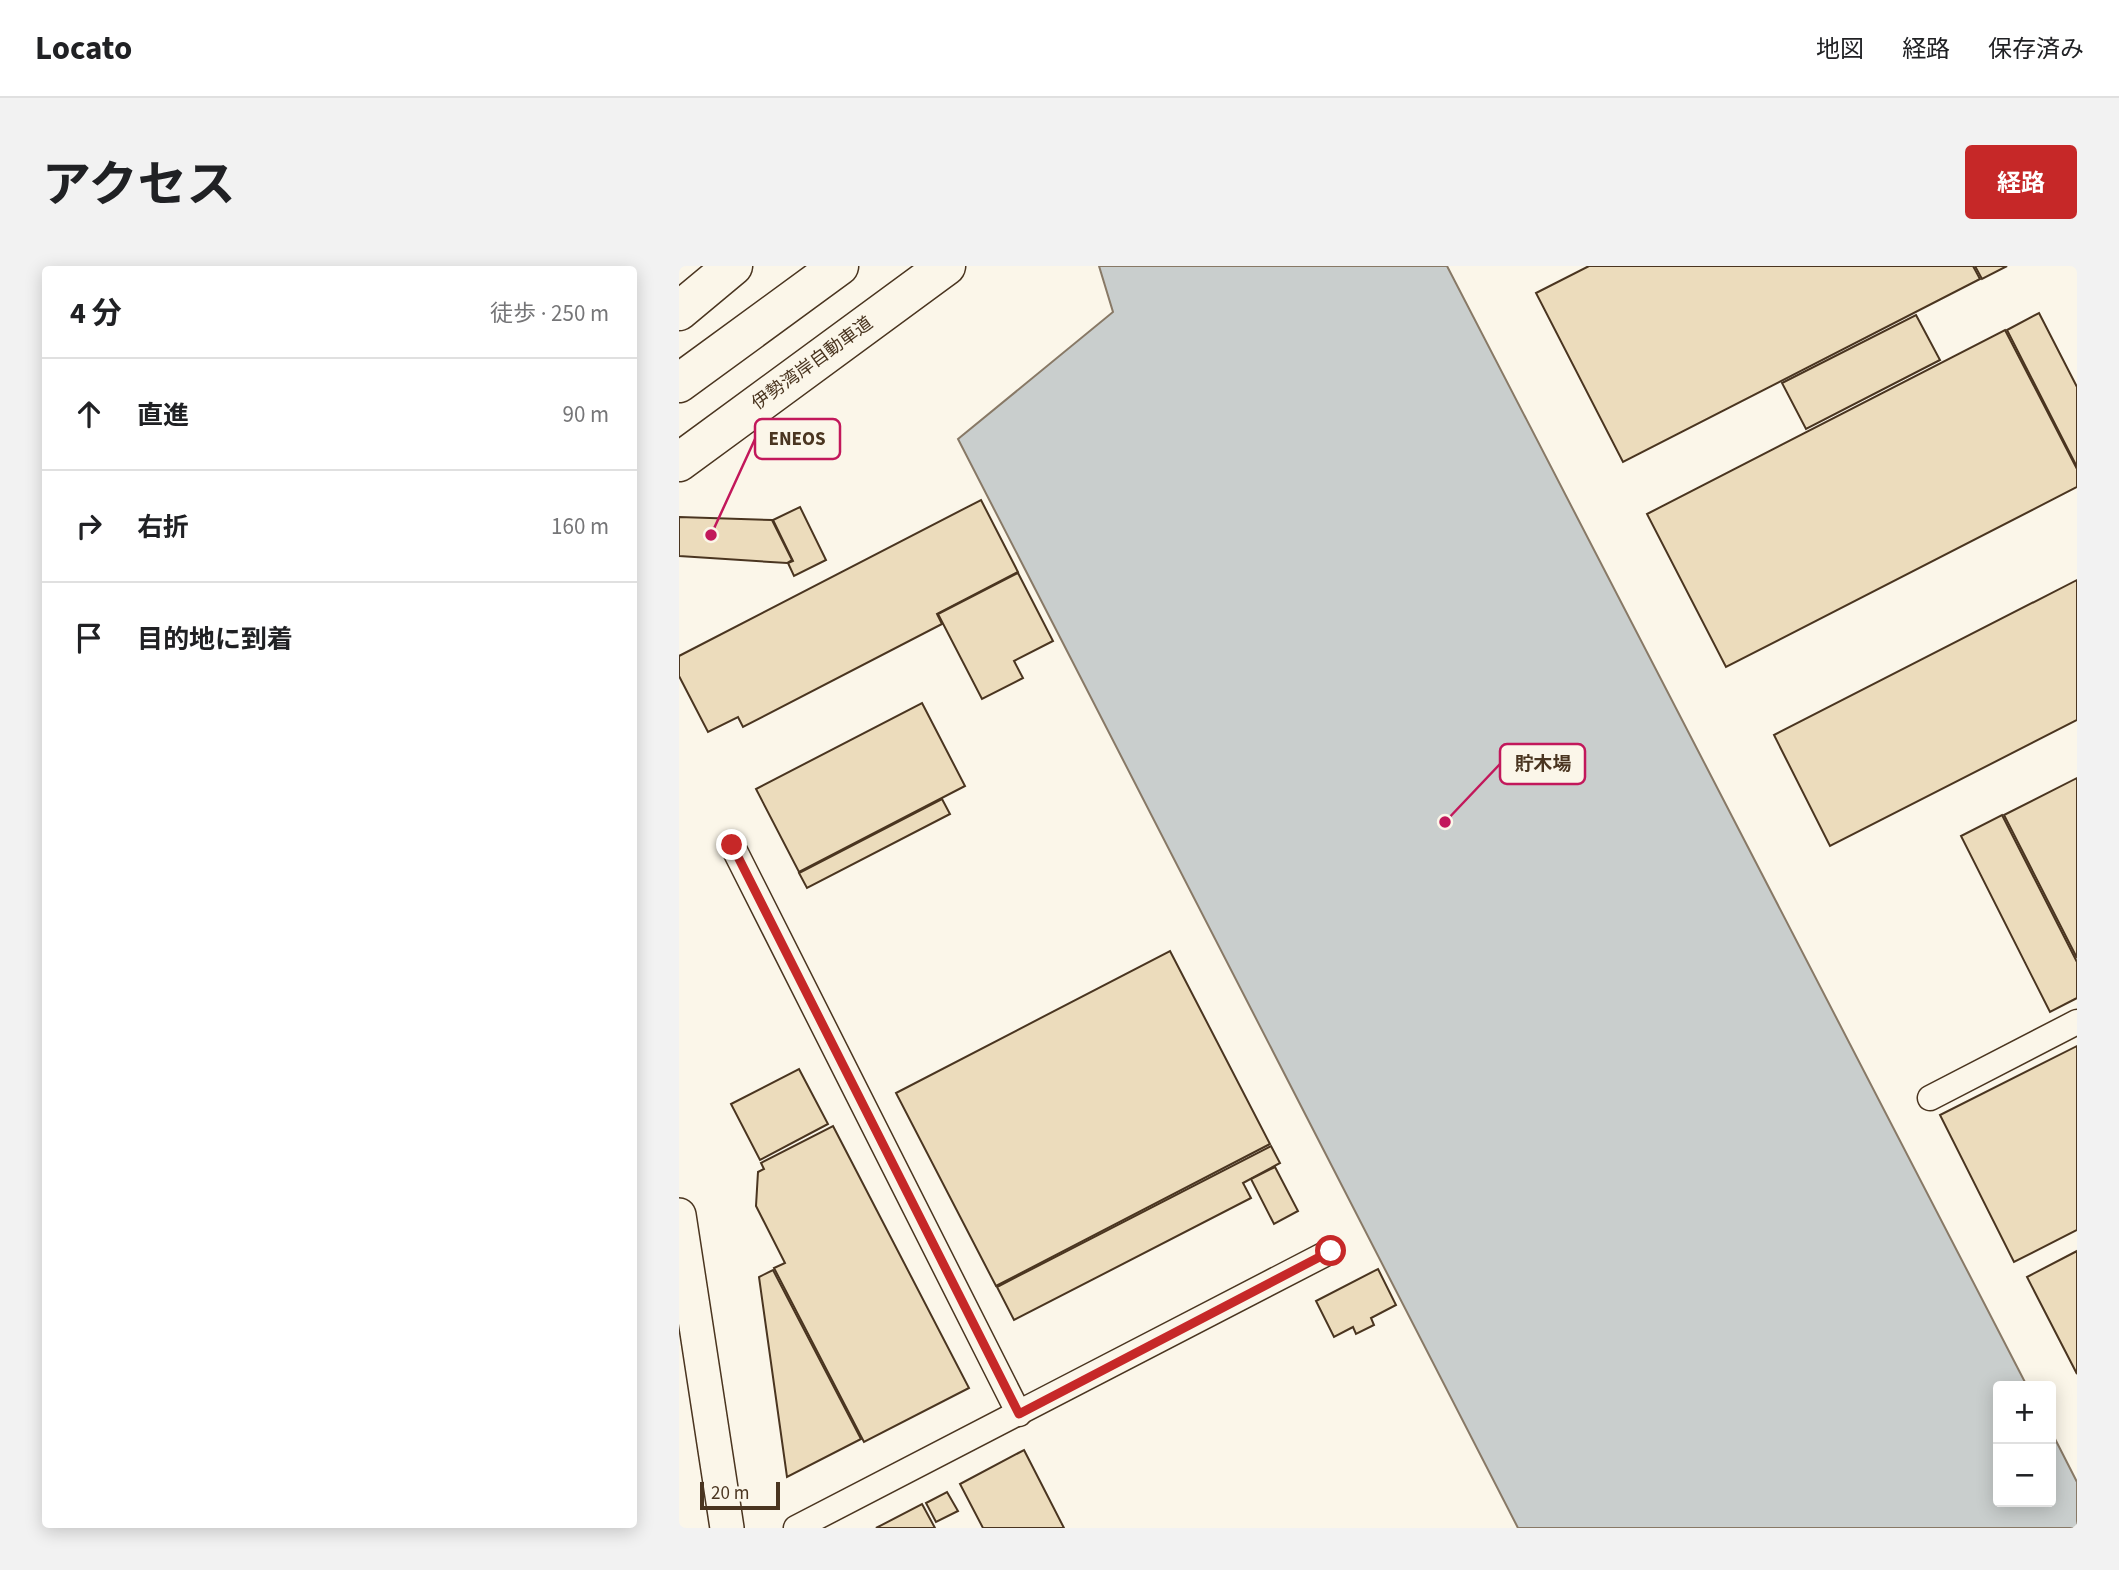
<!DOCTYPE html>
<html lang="ja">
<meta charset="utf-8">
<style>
:root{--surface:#fff;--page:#f2f2f2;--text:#202124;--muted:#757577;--line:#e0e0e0;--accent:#c62828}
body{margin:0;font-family:"Source Sans 3","Noto Sans JP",sans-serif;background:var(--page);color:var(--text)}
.controls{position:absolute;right:21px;bottom:21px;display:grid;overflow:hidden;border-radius:7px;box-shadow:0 4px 18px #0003}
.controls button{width:63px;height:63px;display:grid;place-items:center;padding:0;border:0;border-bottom:2px solid var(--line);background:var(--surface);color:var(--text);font:35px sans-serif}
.scale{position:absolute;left:21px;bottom:18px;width:80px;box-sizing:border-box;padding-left:7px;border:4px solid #4a3520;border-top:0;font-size:19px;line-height:24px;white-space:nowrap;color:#4a3520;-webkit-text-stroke:5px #fbf6e9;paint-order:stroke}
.stop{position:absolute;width:21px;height:21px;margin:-16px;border:5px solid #c62828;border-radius:50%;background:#fff}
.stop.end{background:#c62828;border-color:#fff;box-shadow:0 2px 7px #0008}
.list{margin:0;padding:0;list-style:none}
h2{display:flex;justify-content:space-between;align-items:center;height:91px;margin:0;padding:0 28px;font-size:30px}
h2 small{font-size:23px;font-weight:400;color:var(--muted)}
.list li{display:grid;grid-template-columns:46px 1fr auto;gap:21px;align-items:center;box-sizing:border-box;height:112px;padding:0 28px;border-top:2px solid var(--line)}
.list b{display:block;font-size:26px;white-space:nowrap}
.list em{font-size:23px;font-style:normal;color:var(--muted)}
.icon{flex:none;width:38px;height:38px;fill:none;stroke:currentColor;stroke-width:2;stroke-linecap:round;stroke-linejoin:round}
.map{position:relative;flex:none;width:1398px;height:1262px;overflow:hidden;border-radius:7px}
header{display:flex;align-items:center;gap:42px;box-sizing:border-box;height:98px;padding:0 35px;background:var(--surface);border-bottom:2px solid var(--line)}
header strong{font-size:33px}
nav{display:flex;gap:38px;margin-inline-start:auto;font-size:24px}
.intro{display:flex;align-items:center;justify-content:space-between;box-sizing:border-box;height:168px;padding:0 42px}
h1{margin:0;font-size:49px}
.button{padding:18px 32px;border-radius:7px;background:var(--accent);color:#fff;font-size:24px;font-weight:700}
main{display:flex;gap:42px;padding:0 42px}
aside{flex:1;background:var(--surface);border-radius:7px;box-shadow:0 4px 18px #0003}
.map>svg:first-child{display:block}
</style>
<header>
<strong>Locato</strong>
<nav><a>地図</a><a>経路</a><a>保存済み</a></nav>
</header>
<div class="intro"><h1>アクセス</h1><a class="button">経路</a></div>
<main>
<aside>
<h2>4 分<small>徒歩 · 250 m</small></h2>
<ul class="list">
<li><svg class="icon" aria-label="ahead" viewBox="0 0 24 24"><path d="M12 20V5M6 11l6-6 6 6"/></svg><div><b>直進</b></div><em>90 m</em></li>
<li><svg class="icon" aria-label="right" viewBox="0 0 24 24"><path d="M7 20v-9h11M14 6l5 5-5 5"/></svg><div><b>右折</b></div><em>160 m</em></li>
<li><svg class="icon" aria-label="arrive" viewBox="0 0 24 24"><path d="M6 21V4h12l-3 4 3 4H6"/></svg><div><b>目的地に到着</b></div></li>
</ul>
</aside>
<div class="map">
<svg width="1398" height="1262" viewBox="0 0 1398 1262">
<rect width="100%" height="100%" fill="#fbf6e9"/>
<polygon fill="#c9cecd" stroke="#887966" stroke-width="2" points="420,0 768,0 1348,1120 1319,1120 1319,1236 1372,1236 1372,1165 1398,1216 1398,1262 839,1262 279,173 434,46"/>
<g fill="#ecdcbc" stroke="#4a3520" stroke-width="2">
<polygon points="910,0 1294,0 1301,13 944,196 857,27"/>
<polygon points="1296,0 1328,0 1303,13"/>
<polygon points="1360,47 1398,121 1398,201 1328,64"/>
<polygon points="1237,49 1261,94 1127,163 1103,117"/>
<polygon points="1326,64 1398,203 1398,221 1047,401 968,248"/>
<polygon points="302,234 339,306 258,348 263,358 64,461 59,451 29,466 0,410 0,390"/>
<polygon points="121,241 147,294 115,310 109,297 114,295 94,254"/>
<polygon points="0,251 93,254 113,294 108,297 0,290"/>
<polygon points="339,307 374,375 335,395 344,412 303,433 259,348"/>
<polygon points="1398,314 1398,454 1151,580 1095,469"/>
<polygon points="243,437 286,520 120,606 77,523"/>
<polygon points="1398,512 1398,692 1325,549"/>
<polygon points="263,533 271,548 128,622 120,607"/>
<polygon points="1323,549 1398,696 1398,732 1371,746 1282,570"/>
<polygon points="491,685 591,878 317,1020 217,827"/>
<polygon points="1398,780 1398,964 1335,996 1261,849"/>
<polygon points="120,803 149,858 81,894 52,838"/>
<polygon points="154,860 290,1122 185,1176 95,1002 106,997 77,940 79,906 85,903 82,897"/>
<polygon points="592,880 601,897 564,917 572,932 335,1054 318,1021"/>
<polygon points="596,901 619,945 595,958 572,913"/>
<polygon points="1398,985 1398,1108 1348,1011"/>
<polygon points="699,1003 717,1039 692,1052 695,1059 677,1068 674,1061 655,1071 637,1035"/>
<polygon points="94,1004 182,1173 108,1211 80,1011"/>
<polygon points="345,1184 385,1262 304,1262 281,1218"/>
<polygon points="268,1226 279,1245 257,1256 247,1237"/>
<polygon points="243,1238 256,1262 197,1262"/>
</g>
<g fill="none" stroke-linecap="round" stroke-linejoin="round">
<g stroke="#4a3520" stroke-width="27">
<g id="street">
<polyline points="53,579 340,1148"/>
<polyline points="1251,832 1398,756"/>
<polyline points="117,1262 652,985"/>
</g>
</g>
<g stroke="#4a3520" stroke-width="36">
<polyline id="secondary" points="0,949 48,1262"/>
</g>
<g stroke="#4a3520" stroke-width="41">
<polyline id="primary" points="0,45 54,0"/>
</g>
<g stroke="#4a3520" stroke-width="41">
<g id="highway">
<polyline points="0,117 160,0"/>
<polyline points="0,196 267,0"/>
</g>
</g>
<use href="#street" stroke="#fbf6e9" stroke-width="24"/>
<use href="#secondary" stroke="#fbf6e9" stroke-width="33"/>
<use href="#primary" stroke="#fbf6e9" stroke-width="38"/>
<use href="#highway" stroke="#fbf6e9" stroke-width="38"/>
</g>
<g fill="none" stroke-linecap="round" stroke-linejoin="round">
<polyline stroke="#c62828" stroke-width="9" points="53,579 340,1148 652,985"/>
</g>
<g text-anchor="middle" stroke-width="5" stroke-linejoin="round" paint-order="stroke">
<g font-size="18" fill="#4a3520" stroke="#fbf6e9">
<text transform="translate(133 97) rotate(-36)" y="6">伊勢湾岸自動車道</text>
</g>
</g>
<path fill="none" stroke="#c2185b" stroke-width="2.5" d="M32 269L76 173M766 556L821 498"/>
<g fill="#c2185b" stroke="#fbf6e9" stroke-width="2.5">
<circle cx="32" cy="269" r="7"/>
<circle cx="766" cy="556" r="7"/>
</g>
<g fill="#fbf6e9" stroke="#c2185b" stroke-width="2.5">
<rect x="76" y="153" width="85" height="40" rx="7"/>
<rect x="821" y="478" width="85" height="40" rx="7"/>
</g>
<g font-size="19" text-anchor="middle" font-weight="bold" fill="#4a3520">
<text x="118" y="179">ENEOS</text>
<text x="864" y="504">貯木場</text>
</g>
</svg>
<div class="controls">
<button>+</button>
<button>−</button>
</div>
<div class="scale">20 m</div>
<div class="stop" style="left:652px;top:985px"></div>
<div class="stop end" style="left:53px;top:579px"></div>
</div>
</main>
